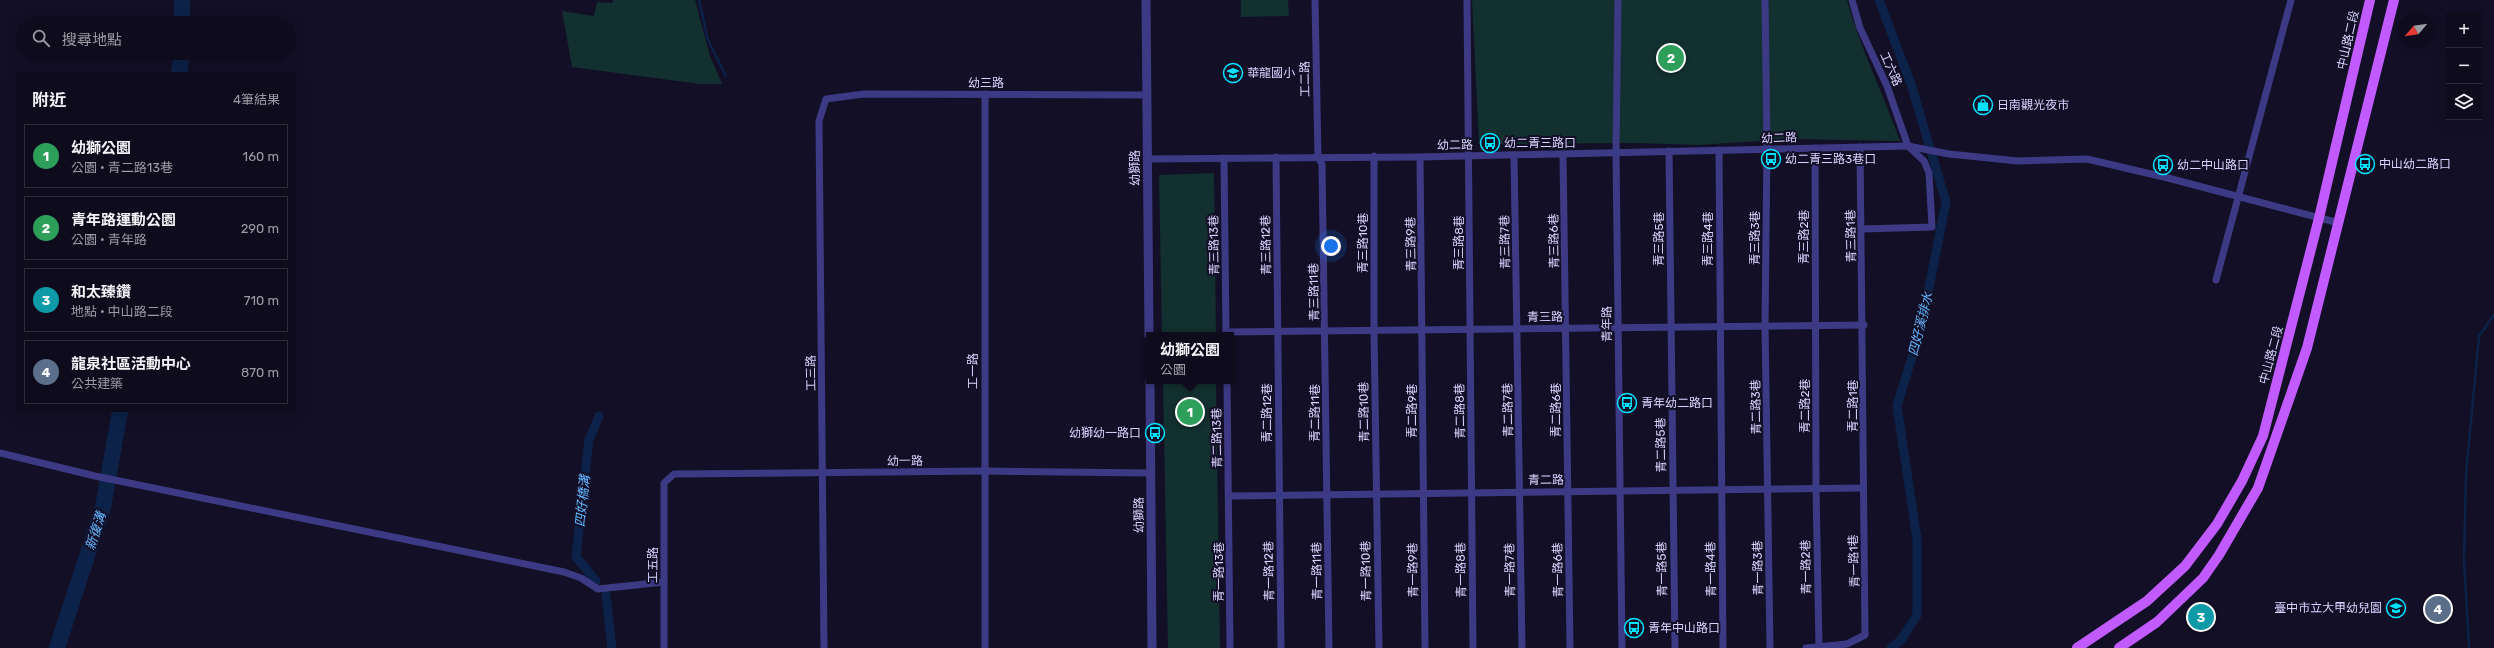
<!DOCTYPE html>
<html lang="zh-TW">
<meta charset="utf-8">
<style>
:root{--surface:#0e0b1c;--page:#1c1929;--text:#f1f3f6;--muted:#9b9ba3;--line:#2e2b3b;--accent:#b45309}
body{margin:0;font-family:Rubik,"Noto Sans TC",sans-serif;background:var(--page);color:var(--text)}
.controls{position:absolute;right:12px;top:12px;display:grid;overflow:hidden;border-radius:0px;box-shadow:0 4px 16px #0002}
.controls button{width:36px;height:36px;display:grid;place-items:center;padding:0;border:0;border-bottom:1px solid var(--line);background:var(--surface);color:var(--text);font:20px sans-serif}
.compass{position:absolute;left:2398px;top:12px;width:36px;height:36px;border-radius:50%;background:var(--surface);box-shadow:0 4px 16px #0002;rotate:241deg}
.you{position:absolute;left:1331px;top:246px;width:14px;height:14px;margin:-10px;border:3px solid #fff;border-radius:50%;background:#1a73e8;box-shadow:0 0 0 6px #1a73e833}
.badge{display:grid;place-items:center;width:26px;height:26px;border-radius:50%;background:var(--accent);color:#fff;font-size:13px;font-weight:700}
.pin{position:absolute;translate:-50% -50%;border:2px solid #fff;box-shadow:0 1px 4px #0006}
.popup{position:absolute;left:1146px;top:332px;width:88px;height:52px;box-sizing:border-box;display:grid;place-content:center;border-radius:0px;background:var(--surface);filter:drop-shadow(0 1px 3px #0005);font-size:13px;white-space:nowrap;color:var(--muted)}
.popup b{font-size:15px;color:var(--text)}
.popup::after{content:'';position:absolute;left:50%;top:100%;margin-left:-8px;border:8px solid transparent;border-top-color:var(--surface)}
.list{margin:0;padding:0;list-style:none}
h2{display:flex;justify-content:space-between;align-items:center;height:52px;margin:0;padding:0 16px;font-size:17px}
h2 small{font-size:13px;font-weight:400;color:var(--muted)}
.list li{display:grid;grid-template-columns:26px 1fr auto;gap:12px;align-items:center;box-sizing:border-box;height:64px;margin:0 8px 8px;padding:0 8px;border:1px solid var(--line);border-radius:0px}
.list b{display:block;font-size:15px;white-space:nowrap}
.list p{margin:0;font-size:13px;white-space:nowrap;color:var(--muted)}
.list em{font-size:13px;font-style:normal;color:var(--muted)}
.icon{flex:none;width:22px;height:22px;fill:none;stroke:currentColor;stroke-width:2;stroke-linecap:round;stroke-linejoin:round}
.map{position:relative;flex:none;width:2494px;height:648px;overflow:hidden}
.search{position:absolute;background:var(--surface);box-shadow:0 4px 16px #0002;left:16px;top:16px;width:280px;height:44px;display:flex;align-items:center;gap:10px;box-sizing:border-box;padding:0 14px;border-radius:22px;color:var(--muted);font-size:15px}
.panel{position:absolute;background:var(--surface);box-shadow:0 4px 16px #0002;left:16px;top:72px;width:280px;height:340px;border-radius:0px}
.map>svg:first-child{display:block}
</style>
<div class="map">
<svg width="2494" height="648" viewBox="0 0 2494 648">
<rect width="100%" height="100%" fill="#130f26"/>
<g fill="#12302f">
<polygon points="613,0 695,0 710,56 722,84 700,84 572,67 562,11 594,16 597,2 612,3"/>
<polygon points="1241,0 1288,0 1289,16 1241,17"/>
<path d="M1472,0h375c13,48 36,93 53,141l-109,-2 -93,6 -63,-2 -156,1z"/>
<polygon points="1214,173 1216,335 1162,335 1159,175"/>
<polygon points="1163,381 1216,381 1220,648 1168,648"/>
</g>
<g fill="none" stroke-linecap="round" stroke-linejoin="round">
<g stroke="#0c2248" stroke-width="2.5">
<polyline points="699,0 708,40 726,76"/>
<polyline points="2469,648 2464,560 2466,474 2479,336 2494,315"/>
</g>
<g stroke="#0c2248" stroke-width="9">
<polyline points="1879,0 1911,84 1946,202 1921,328 1897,406 1917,539 1917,615 1901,640 1891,648"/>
<polyline points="596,581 576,557 589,440 599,416"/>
<polyline points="606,595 612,648"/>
</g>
<g stroke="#0c2248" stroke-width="16">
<polyline points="182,0 182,23"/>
<polyline points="179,73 182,53"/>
<polyline points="57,648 103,507 120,411"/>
</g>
<g stroke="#3d3a85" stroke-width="7">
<polyline points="1315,0 1318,157 1322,164 1329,648"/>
<polyline points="1467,0 1473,648"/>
<polyline points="1618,0 1616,153 1622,648"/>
<polyline points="1765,0 1767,144 1765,326 1770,648"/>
<polyline points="1852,0 1860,28 1887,86 1908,146 1924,161 1929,173 1932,227 1862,229"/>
<polyline points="1815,148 1816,488 1819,647"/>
<polyline points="1719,150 1723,648"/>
<polyline points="1669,151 1675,648"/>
<polyline points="1563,154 1570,648"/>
<polyline points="1514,155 1522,648"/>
<polyline points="1374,156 1374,331 1379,648"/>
<polyline points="1276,157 1281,648"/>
<polyline points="1420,157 1425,648"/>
<polyline points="1224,158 1226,335"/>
<polyline points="1147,159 1420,157 1908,146 1949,154 2018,161 2087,159 2168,178 2339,223"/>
<polyline points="2216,280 2291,0"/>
<polyline points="1226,332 1864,325"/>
<polyline points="1227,381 1230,648"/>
<polyline points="0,453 95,476 564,572 581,578 598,589 664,582"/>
<polyline points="1229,496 1863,488"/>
<polyline points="664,648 664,483 674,474 984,471 1150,473"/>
<polyline points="824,648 819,121 826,99 864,94 1147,95"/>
<polyline points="985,648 985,94"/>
<polyline points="1806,648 1847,644 1865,635 1860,147"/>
</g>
<g stroke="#3d3a85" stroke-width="9">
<polyline points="1146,0 1149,335"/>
<polyline points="1150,381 1152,648"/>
</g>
<g stroke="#c25bff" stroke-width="10">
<polyline points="2077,648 2147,601 2185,566 2217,524 2242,481 2263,436 2319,218 2370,0"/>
<polyline points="2119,648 2157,622 2203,578 2219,555 2258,488 2307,348 2394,0"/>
</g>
</g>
<defs>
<g id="school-ring" transform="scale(1)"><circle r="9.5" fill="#130f26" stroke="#00e5ff" stroke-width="1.5"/><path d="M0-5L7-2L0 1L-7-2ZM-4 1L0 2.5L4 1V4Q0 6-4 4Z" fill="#00e5ff"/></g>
<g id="shop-ring" transform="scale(1)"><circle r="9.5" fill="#130f26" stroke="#00e5ff" stroke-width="1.5"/><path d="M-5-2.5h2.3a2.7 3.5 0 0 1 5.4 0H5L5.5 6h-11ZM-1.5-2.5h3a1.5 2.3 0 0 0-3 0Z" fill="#00e5ff"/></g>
<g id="bus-ring" transform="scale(1)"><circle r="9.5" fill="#130f26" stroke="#00e5ff" stroke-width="1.5"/><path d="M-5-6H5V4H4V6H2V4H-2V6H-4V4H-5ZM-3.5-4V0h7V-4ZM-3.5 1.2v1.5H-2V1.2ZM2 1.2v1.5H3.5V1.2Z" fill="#00e5ff"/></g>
</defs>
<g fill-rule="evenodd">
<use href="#school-ring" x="1233" y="73"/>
<use href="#shop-ring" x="1983" y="105"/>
<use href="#bus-ring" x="1490" y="143"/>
<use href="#bus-ring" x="1771" y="159"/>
<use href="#bus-ring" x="2365" y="164"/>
<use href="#bus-ring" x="2163" y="165"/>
<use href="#bus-ring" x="1627" y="403"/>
<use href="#bus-ring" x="1155" y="433"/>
<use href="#school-ring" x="2396" y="608"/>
<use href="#bus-ring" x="1634" y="628"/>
</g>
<g text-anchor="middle" stroke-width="4" stroke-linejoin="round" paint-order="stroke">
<g font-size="12" fill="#d9d4ff" stroke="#130f26">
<text transform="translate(2348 40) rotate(-77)" y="4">中山路二段</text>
<text transform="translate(1891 69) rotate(66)" y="4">工六路</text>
<text transform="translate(1305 79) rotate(-91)" y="4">工二路</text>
<text x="986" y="87">幼三路</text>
<text transform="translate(1779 138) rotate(-2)" y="4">幼二路</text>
<text transform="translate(1455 145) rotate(-1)" y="4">幼二路</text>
<text transform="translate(1135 168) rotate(-90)" y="4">幼獅路</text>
<text transform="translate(1851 236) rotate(-91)" y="4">青三路1巷</text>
<text transform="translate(1804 237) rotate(-90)" y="4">青三路2巷</text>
<text transform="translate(1755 238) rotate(-90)" y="4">青三路3巷</text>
<text transform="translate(1659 239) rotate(-90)" y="4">青三路5巷</text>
<text transform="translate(1708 239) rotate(-90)" y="4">青三路4巷</text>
<text transform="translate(1554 241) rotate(-91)" y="4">青三路6巷</text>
<text transform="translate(1505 242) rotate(-91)" y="4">青三路7巷</text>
<text transform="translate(1363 243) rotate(-90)" y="4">青三路10巷</text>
<text transform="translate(1459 243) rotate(-90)" y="4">青三路8巷</text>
<text transform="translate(1411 244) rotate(-91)" y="4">青三路9巷</text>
<text transform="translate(1214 245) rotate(-91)" y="4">青三路13巷</text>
<text transform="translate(1266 245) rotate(-91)" y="4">青三路12巷</text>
<text transform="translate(1314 292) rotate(-91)" y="4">青三路11巷</text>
<text transform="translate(1545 317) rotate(-1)" y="4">青三路</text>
<text transform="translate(1607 324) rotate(-91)" y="4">青年路</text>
<text transform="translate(2271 355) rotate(-75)" y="4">中山路二段</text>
<text transform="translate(973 371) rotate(-90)" y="4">工一路</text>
<text transform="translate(811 373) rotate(-91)" y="4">工三路</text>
<text transform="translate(1805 406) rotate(-90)" y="4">青二路2巷</text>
<text transform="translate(1853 406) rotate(-90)" y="4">青二路1巷</text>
<text transform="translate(1756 407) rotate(-91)" y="4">青二路3巷</text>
<text transform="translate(1508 410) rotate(-91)" y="4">青二路7巷</text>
<text transform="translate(1556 410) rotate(-90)" y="4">青二路6巷</text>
<text transform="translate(1412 411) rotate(-90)" y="4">青二路9巷</text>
<text transform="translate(1460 411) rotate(-91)" y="4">青二路8巷</text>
<text transform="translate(1364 412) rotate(-91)" y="4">青二路10巷</text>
<text transform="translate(1267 413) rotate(-90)" y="4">青二路12巷</text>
<text transform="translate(1315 413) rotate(-90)" y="4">青二路11巷</text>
<text transform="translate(1217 438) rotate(-91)" y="4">青二路13巷</text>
<text transform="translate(1661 445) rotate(-91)" y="4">青二路5巷</text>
<text transform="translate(905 461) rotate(-1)" y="4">幼一路</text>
<text transform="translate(1546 480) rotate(-1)" y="4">青二路</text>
<text transform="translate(1139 515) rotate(-91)" y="4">幼獅路</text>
<text transform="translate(1854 561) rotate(-92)" y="4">青一路1巷</text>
<text transform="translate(653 565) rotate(-90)" y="4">工五路</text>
<text transform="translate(1806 567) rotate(-91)" y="4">青一路2巷</text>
<text transform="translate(1758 568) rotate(-91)" y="4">青一路3巷</text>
<text transform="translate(1662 569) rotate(-91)" y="4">青一路5巷</text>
<text transform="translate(1711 569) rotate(-91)" y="4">青一路4巷</text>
<text transform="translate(1413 570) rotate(-91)" y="4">青一路9巷</text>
<text transform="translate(1461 570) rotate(-91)" y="4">青一路8巷</text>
<text transform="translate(1510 570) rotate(-91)" y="4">青一路7巷</text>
<text transform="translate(1558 570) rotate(-91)" y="4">青一路6巷</text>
<text transform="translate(1269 571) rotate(-91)" y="4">青一路12巷</text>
<text transform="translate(1317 571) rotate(-91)" y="4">青一路11巷</text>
<text transform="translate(1366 571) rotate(-91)" y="4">青一路10巷</text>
<text transform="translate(1219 572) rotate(-90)" y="4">青一路13巷</text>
</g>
<g font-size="12" fill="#d9d4ff" stroke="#130f26" text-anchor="start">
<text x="1247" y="77">華龍國小</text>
<text x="1997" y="109">日南觀光夜市</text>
<text x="1504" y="147">幼二青三路口</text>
<text x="1785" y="163">幼二青三路3巷口</text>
<text x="2379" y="168">中山幼二路口</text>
<text x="2177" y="169">幼二中山路口</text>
<text x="1641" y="407">青年幼二路口</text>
<text x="1141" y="437" text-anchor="end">幼獅幼一路口</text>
<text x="2382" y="612" text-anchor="end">臺中市立大甲幼兒園</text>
<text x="1648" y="632">青年中山路口</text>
</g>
<g font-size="13" font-style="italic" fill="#62b6ff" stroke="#130f26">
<text transform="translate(1920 324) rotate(-76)" y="5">四好溪排水</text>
<text transform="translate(582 501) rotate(-84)" y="5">四好橋溝</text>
<text transform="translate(95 531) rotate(-72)" y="5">新復溝</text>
</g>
</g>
</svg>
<div class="controls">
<button>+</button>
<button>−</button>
<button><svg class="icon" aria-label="layers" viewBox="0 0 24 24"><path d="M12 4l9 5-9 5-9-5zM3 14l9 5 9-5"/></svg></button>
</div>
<svg class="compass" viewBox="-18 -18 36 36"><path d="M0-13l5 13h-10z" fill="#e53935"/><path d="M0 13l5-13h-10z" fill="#9b9ba3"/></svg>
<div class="you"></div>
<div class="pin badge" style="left:1190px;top:412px;background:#2e9e5b">1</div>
<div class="popup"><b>幼獅公園</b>公園</div>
<div class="pin badge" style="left:1671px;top:58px;background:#2e9e5b">2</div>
<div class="pin badge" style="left:2201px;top:617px;background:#0f9aa8">3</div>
<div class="pin badge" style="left:2438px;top:609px;background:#5c6f8a">4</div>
<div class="search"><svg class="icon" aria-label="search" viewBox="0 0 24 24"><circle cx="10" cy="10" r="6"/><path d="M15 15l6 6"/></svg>搜尋地點</div>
<section class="panel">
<h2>附近<small>4筆結果</small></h2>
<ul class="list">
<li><span class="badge" style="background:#2e9e5b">1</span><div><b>幼獅公園</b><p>公園 · 青二路13巷</p></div><em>160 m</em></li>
<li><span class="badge" style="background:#2e9e5b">2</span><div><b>青年路運動公園</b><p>公園 · 青年路</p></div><em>290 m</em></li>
<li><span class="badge" style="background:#0f9aa8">3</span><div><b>和太臻鑽</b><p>地點 · 中山路二段</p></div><em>710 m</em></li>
<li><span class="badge" style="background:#5c6f8a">4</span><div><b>龍泉社區活動中心</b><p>公共建築</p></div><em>870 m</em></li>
</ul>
</section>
</div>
